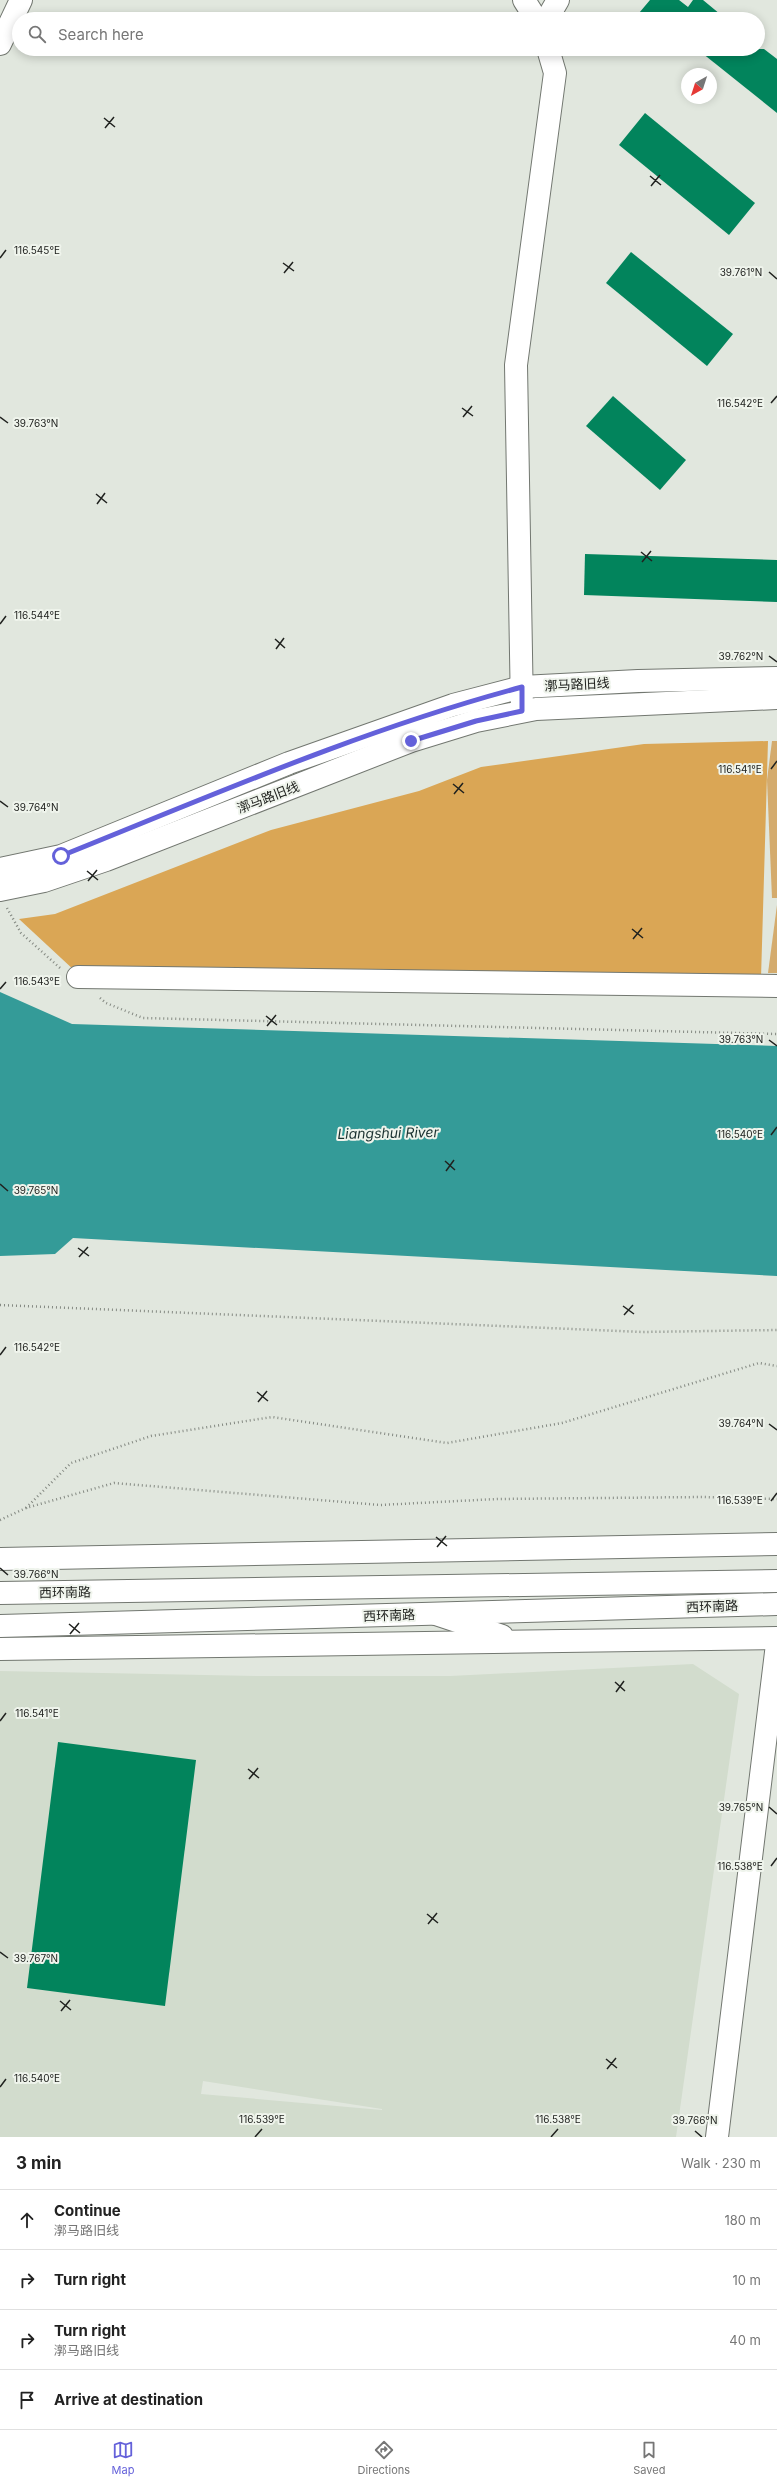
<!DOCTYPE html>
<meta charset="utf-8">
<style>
:root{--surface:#fff;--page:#f2f2f2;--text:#222;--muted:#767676;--line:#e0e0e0;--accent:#6461da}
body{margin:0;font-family:Inter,"Noto Sans SC",sans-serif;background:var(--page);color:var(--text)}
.compass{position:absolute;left:681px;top:68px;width:36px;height:36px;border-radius:50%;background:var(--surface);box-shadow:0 2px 10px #0003;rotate:219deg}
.stop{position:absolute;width:12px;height:12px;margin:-9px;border:3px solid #6461da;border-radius:50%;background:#fff}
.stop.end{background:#6461da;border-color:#fff;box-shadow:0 1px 4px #0008}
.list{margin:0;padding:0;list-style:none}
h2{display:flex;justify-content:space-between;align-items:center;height:52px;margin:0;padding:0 16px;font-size:17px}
h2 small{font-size:13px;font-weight:400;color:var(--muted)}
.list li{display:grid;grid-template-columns:26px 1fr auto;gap:12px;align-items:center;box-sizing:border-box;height:60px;padding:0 16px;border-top:1px solid var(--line)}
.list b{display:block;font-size:15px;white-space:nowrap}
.list p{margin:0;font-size:13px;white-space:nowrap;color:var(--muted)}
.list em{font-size:13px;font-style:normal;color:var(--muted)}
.icon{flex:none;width:22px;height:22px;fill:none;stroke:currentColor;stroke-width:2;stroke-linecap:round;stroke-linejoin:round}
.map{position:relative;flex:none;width:777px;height:2137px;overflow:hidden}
.search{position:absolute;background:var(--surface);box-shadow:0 2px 10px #0003;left:12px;right:12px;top:12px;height:44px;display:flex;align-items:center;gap:10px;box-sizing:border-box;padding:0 14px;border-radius:22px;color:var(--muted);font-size:15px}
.sheet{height:292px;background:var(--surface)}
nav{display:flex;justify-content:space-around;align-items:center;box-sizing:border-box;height:56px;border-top:1px solid var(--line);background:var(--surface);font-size:11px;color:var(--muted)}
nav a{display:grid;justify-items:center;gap:2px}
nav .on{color:var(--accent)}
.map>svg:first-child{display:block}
</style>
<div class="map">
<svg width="777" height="2137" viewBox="0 0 777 2137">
<rect width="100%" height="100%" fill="#e1e7de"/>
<path fill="#d2dccd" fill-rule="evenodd" d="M693,1664l46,30 -63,443h-676v-466l257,5h193zM203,2081l179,28v1l-181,-16z"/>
<g fill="#d4ab6d">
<polygon points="772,741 777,741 777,898 772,898 767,780"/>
<polygon points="777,905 777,973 768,973"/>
</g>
<polygon fill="#daa655" points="768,741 761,978 75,971 19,919 55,914 271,830 419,791 481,767 644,744"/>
<polygon fill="#349b98" points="0,992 72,1024 777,1046 777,1276 73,1238 55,1254 0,1256"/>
<g fill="#02845c">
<polygon points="650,0 679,0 688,7 693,0 703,0 726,19 634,19"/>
<polygon points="697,49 764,49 777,59 777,113"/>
<polygon points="645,113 755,203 729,235 619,145"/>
<polygon points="631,252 733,334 707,366 606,283"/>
<polygon points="613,396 686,460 660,490 586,426"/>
<polygon points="585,554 777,560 777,602 584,595"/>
<polygon points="58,1742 196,1760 165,2006 27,1988"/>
</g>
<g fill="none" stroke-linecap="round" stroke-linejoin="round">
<g stroke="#727770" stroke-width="24">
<g id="minor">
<polyline points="524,0 536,19"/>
<polyline points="547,19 558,0"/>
<polyline points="0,44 21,0"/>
<polyline points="522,711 516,365 555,73 548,49"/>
<polyline points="78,977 777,986"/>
<polyline points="0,1559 777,1544"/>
<polyline points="436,1614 502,1636"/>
<polyline points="0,1649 777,1638"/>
<polyline points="717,2137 777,1644"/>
</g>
</g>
<g stroke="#727770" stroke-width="24">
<g id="major">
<polyline points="0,869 61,856 289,763 453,705 522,687 638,681 777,678"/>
<polyline points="0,890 44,881 106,860 411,741 476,721 536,709 777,698"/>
<polyline points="0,1593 777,1581"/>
<polyline points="0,1626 777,1604"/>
</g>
</g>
<g stroke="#848982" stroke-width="2.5" stroke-dasharray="1 3" stroke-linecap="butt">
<polyline points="7,908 21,933 60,968"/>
<polyline points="100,998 106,1003 143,1018 777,1034"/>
<polyline points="0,1305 643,1332 777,1330"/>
<polyline points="26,1508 71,1463 151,1436 272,1417 447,1443 562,1423 759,1363 777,1366"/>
<polyline points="0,1520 26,1508 114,1483 380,1505 497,1499 703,1497 777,1499"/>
</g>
<use href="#minor" stroke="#fff" stroke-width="22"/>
<use href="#major" stroke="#fff" stroke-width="22"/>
</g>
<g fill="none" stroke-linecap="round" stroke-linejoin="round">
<path stroke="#6461da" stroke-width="5" d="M61,856c152,-61 303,-127 461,-169v24l-46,10 -65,20"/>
</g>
<path fill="none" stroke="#20221f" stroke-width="1.5" d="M104,118l11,9M105,128l9,-11M650,176l11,9M651,186l9,-11M0,258l6,-8M283,263l11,8M769,272l8,7M284,273l9,-11M771,403l6,-7M462,408l11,8M0,417l8,6M463,417l9,-11M96,494l11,9M97,504l8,-11M641,552l11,9M642,562l9,-11M0,624l6,-8M275,639l10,9M276,649l8,-11M769,656l8,6M771,769l6,-8M453,784l11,9M454,794l9,-11M0,801l8,6M87,871l11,9M88,881l9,-11M632,929l11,9M633,939l9,-11M0,989l6,-7M266,1016l11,9M267,1026l9,-11M769,1040l8,6M771,1135l6,-8M445,1161l10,9M446,1171l8,-11M0,1184l8,7M78,1248l11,8M79,1257l9,-10M623,1306l11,8M624,1315l9,-10M0,1355l6,-8M257,1392l11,9M258,1402l9,-11M769,1424l8,6M771,1501l6,-8M436,1537l11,9M437,1547l9,-11M0,1568l8,7M69,1624l11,9M70,1634l9,-11M615,1682l10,9M616,1692l8,-11M0,1721l6,-8M248,1769l11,9M249,1779l9,-11M769,1807l8,7M771,1866l6,-8M427,1914l11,9M428,1924l9,-11M0,1952l8,6M60,2001l11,9M61,2011l9,-11M606,2059l11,9M607,2069l9,-11M0,2087l6,-8M695,2131l7,6M255,2137l7,-8M551,2137l7,-8"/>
<g text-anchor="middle" stroke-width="4" stroke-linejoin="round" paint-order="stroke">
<g font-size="13" fill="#20221f" stroke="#eff4ec">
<text transform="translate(577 684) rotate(-3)" y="5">漷马路旧线</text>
<text transform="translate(268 797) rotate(-21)" y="5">漷马路旧线</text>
<text transform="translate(65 1592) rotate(-1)" y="5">西环南路</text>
<text transform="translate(712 1606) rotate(-2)" y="5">西环南路</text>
<text transform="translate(389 1615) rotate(-2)" y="5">西环南路</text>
</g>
<g font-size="14" font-style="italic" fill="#1a3130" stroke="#eff4ec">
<text transform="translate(388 1133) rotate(-1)" y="5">Liangshui River</text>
</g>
</g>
<g font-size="10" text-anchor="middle" fill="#20221f" stroke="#eff4ec" stroke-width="4" stroke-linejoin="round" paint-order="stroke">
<text x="37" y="254">116.545°E</text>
<text x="741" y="276">39.761°N</text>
<text x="740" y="407">116.542°E</text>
<text x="36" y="427">39.763°N</text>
<text x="37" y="619">116.544°E</text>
<text x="741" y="660">39.762°N</text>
<text x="740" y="773">116.541°E</text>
<text x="36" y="811">39.764°N</text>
<text x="37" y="985">116.543°E</text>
<text x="741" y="1043">39.763°N</text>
<text x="740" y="1138">116.540°E</text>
<text x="36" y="1194">39.765°N</text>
<text x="37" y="1351">116.542°E</text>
<text x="741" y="1427">39.764°N</text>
<text x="740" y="1504">116.539°E</text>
<text x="36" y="1578">39.766°N</text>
<text x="37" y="1717">116.541°E</text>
<text x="741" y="1811">39.765°N</text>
<text x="740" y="1870">116.538°E</text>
<text x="36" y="1962">39.767°N</text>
<text x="37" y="2082">116.540°E</text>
<text x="262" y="2123">116.539°E</text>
<text x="558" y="2123">116.538°E</text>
<text x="695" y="2124">39.766°N</text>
</g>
</svg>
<svg class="compass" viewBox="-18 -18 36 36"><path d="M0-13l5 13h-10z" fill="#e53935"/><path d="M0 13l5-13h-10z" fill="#767676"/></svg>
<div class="stop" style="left:61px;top:856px"></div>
<div class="stop end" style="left:411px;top:741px"></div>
<div class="search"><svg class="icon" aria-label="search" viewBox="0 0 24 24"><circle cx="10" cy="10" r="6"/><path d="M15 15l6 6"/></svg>Search here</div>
</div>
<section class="sheet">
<h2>3 min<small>Walk · 230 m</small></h2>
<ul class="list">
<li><svg class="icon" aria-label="ahead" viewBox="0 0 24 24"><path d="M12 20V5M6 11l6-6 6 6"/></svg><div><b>Continue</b><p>漷马路旧线</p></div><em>180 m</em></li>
<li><svg class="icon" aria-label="right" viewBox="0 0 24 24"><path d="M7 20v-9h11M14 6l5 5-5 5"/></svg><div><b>Turn right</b></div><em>10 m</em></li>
<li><svg class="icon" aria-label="right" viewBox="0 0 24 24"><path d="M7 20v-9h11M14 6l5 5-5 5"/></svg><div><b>Turn right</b><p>漷马路旧线</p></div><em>40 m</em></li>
<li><svg class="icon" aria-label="arrive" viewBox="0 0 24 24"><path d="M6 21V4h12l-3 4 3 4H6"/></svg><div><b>Arrive at destination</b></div></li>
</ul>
</section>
<nav>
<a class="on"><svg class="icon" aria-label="map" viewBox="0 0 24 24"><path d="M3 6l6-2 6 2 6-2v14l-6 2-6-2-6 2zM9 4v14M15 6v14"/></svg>Map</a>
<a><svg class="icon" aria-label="directions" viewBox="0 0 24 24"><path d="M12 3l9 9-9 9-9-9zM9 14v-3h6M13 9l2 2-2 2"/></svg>Directions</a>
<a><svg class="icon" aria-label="saved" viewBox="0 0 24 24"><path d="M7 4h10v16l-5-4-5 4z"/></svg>Saved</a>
</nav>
